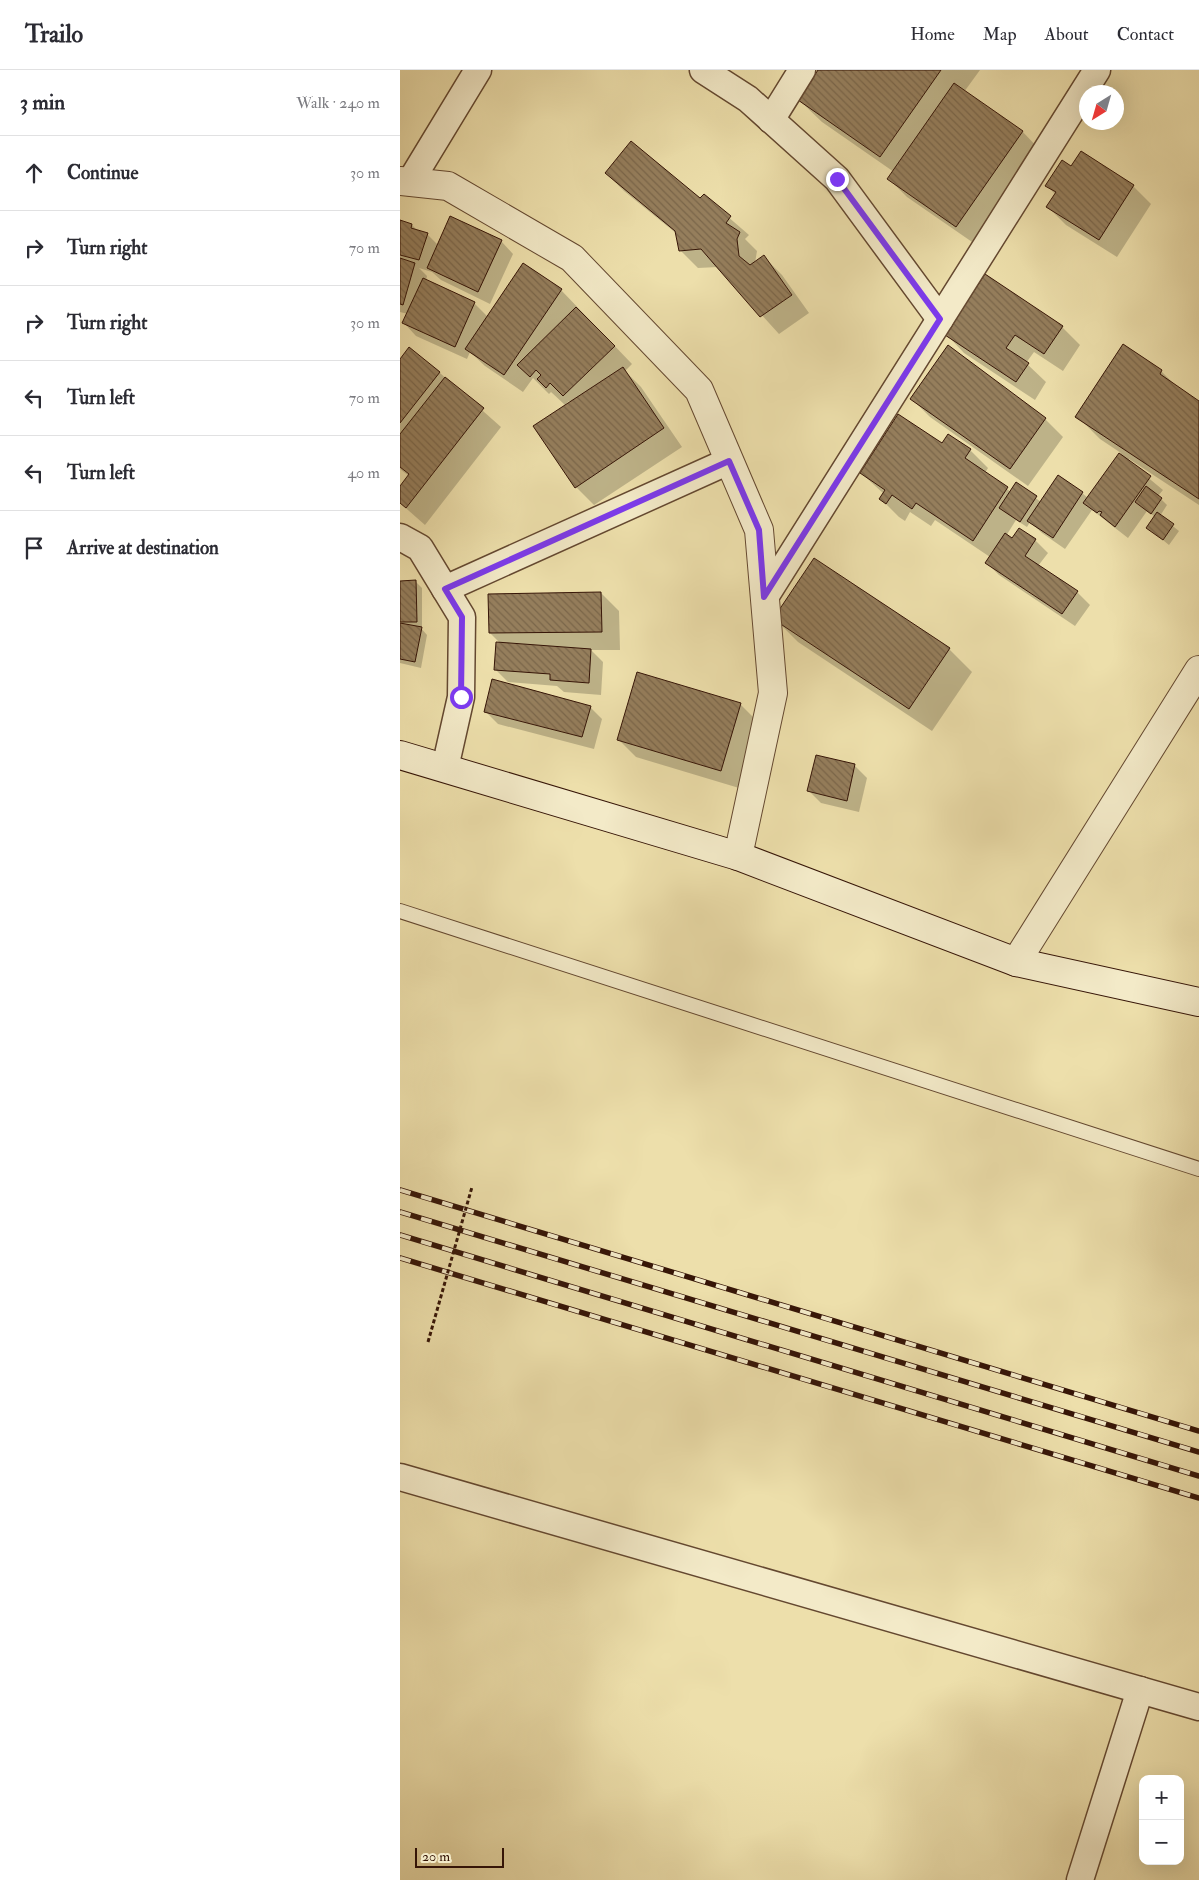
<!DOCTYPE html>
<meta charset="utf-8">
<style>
:root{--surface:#fff;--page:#f7f7f7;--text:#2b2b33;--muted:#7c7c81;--line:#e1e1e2}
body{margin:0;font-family:"IM FELL Double Pica",serif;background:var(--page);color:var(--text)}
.controls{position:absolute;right:15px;bottom:15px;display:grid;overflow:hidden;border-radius:10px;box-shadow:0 5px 20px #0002}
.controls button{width:45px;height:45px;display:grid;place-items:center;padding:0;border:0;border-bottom:1px solid var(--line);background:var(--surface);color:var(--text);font:25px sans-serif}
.compass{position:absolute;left:679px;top:15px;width:45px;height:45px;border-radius:50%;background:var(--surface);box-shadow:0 5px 20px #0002;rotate:217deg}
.scale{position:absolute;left:15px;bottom:12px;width:89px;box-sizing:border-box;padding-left:5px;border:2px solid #361507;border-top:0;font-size:14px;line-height:18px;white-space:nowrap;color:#361507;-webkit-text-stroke:4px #f3eac8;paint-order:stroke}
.stop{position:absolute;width:15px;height:15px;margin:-11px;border:4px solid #7c3aed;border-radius:50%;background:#fff}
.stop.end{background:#7c3aed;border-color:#fff;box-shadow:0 1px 5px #0008}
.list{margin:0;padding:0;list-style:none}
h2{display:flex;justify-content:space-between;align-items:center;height:65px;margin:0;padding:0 20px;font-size:21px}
h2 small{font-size:16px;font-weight:400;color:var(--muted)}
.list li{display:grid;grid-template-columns:32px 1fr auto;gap:15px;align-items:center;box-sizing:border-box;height:75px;padding:0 20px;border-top:1px solid var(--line)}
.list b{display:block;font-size:19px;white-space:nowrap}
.list em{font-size:16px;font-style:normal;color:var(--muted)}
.icon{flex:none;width:28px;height:28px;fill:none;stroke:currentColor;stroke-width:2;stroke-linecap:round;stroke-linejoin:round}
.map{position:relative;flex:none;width:799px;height:1810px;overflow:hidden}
header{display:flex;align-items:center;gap:30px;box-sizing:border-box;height:70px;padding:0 25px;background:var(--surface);border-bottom:1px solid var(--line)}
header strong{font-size:24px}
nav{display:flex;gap:28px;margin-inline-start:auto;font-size:18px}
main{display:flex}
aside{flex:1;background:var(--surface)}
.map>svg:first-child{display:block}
</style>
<header>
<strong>Trailo</strong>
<nav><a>Home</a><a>Map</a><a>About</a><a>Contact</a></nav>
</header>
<main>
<aside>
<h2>3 min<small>Walk · 240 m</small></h2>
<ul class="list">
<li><svg class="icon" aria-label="ahead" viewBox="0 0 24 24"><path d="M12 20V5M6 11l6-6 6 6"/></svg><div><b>Continue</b></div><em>30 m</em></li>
<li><svg class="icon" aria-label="right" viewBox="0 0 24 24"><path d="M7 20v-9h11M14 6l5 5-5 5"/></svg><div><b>Turn right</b></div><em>70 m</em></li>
<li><svg class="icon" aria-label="right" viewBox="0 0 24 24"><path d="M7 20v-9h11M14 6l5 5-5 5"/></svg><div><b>Turn right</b></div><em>30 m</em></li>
<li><svg class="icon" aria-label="left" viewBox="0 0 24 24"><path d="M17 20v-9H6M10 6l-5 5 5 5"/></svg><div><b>Turn left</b></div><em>70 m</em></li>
<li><svg class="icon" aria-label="left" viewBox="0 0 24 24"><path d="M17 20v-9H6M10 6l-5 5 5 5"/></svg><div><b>Turn left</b></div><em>40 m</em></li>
<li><svg class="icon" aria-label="arrive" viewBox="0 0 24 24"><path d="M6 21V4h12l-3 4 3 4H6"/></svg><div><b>Arrive at destination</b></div></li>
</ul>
</aside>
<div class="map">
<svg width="799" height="1810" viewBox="0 0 799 1810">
<defs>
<pattern id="building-back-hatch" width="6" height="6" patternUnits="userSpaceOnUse" patternTransform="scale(1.25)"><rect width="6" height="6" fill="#957e5c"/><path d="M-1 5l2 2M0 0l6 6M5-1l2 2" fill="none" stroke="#7a664a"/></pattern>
</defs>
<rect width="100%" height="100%" fill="#eddfab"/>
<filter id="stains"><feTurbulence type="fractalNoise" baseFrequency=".004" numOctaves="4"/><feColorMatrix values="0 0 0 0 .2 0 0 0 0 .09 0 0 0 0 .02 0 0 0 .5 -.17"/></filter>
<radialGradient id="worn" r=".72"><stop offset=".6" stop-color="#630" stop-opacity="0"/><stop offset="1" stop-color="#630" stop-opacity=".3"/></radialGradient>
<g fill="#0003">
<polygon points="420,0 580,0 564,22 622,61 640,80 575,174 507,127 489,109 494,102 422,52 399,30"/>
<polygon points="671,98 733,116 751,134 717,187 666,155 648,137 656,125 647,116"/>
<polygon points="206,103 301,130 304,126 349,165 345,169 357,181 355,193 364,187 382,205 409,243 379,264 318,197 298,198 280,180 277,164 224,121"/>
<polygon points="0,151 12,155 18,161 27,164 38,175 101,171 113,184 90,234 41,210 32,202 19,198 27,206 26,211 74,233 88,247 161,220 232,294 225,301 241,317 282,377 194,435 176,417 171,333 169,331 165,335 151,322 149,324 133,308 123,322 85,296 70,282 67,289 16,266 4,253 8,244 0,242"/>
<polygon points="585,206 662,257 680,275 663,301 634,282 626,293 646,312 635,330 564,283 546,264"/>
<polygon points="548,277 597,312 612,326 645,349 663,367 628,416 530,347 512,329"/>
<polygon points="0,291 40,303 101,357 25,455 0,433 0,418 9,406 0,399"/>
<polygon points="761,301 779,319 799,332 799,435 729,389 728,391 763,420 758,426 767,435 760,446 779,461 769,475 748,458 755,447 747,441 728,468 692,440 665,479 642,463 630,452 627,457 616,450 606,466 613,470 619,459 635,470 648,483 638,496 677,522 690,535 675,556 599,505 587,493 590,487 535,450 531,456 510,442 505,451 499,447 481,429 484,424 461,403 542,375 570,380 588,398 585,403 611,422 617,414 641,432 682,423 688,428 721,383 700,369 677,346"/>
<polygon points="0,512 16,512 22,518 22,557 20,557 27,565 21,598 0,593"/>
<polygon points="201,523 219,541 220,580 191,580 203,592 201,625 164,622 157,616 108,612 95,599 100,573 90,563"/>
<polygon points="375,549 549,579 572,602 532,661 398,572"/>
<polygon points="340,634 358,652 339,718 236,687 218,669"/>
<polygon points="190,637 202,649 194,679 98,654 85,641"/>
<polygon points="455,696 467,708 459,742 421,733 409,721"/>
</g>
<g fill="url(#building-back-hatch)" stroke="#361507">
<polygon points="418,0 541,0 480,87 398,30"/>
<polygon points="554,13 623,61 556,157 487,109"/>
<polygon points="231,71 300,128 304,124 331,146 326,153 340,162 337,169 339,186 350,195 364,185 392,225 360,247 301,179 279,181 275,161 205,103"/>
<polygon points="681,81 734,115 699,170 646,137 656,122 645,116 662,90 671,96"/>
<polygon points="50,146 102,170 78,222 27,198"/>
<polygon points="0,150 12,154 11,158 28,163 19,190 0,185"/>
<polygon points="0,188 15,193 3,235 0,234"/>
<polygon points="123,193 162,219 104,305 65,279"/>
<polygon points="585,204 663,256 644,284 615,265 606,278 629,293 616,312 545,265"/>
<polygon points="23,208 75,232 55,277 2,253"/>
<polygon points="176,237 215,276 163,326 150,313 146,318 137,309 141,305 136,300 130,307 117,295"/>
<polygon points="723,274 762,300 760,304 799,331 799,429 675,347"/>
<polygon points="548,275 646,348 610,399 510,329"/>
<polygon points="9,277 40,302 0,353 0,289"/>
<polygon points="223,297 264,358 175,418 133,356"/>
<polygon points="45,307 84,338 6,438 0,433 0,416 9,404 0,397 0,364"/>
<polygon points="498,344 542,373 548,364 571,379 565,388 608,417 573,471 516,433 512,439 492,425 486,434 479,429 485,420 460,403"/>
<polygon points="719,383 751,406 715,457 700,445 702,442 699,441 697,443 683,433"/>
<polygon points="658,405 683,422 653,468 627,451"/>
<polygon points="616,412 637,426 620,452 599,438"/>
<polygon points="746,416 762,428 751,444 735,432"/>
<polygon points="757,442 774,454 763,470 746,458"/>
<polygon points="619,458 636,469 625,486 678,521 662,544 585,493 605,463 612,468"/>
<polygon points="414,488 550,578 509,639 373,549"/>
<polygon points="16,510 17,552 0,552 0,511"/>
<polygon points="201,522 202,562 89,563 88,524"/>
<polygon points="0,553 22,557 15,592 0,589"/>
<polygon points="96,572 191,579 189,613 150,610 150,604 94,600"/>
<polygon points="237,602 341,633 321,701 217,670"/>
<polygon points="92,609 191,636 182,667 84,642"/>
<polygon points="416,685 455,694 447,731 407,721"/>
</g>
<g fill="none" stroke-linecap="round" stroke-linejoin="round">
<g stroke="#644830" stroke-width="16">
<polyline id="service" points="0,841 799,1099"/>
</g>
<g stroke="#644830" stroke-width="29">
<g id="minor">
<polyline points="303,0 348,29 437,109 540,249"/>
<polyline points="371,50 402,0"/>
<polyline points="10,112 78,0"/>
<polyline points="0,467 20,478 62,547 61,627 45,698"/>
<polyline points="45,519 329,391"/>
<polyline points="365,527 697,0"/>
<polyline points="0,1407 799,1637"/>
<polyline points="680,1810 740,1620"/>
</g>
</g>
<g stroke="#644830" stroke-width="30">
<g id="tertiary">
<polyline points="0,111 48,116 172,188 299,320 359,460 373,623 338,786"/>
<polyline points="616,892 799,600"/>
</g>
</g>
<g stroke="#361507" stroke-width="30">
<polyline id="secondary" points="0,685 338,786 616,892 799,932"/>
</g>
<use href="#service" stroke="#f3eac8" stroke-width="14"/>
<use href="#minor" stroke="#f3eac8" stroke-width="26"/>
<use href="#tertiary" stroke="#f3eac8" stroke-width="28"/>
<use href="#secondary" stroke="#f3eac8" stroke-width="28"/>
<g stroke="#361507" stroke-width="5.5">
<g id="rail">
<polyline points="0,1120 799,1361"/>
<polyline points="0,1142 799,1382"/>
<polyline points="0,1165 799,1406"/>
<polyline points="0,1188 799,1428"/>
</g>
</g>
<use href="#rail" stroke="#f3eac8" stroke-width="4" stroke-dasharray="11" stroke-linecap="butt"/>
<polyline stroke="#361507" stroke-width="3" stroke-dasharray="4 2.5" stroke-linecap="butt" points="28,1272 72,1117"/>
</g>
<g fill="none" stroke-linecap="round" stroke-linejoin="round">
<polyline stroke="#7c3aed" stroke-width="6" points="61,627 62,547 45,519 329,391 359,460 364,527 540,249 437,109"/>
</g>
<rect width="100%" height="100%" filter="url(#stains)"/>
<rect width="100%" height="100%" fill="url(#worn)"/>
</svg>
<div class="controls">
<button>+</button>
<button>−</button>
</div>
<svg class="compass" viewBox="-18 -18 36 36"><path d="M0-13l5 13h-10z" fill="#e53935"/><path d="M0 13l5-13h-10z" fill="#7c7c81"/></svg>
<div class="scale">20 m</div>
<div class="stop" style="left:61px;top:627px"></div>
<div class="stop end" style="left:437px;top:109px"></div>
</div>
</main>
